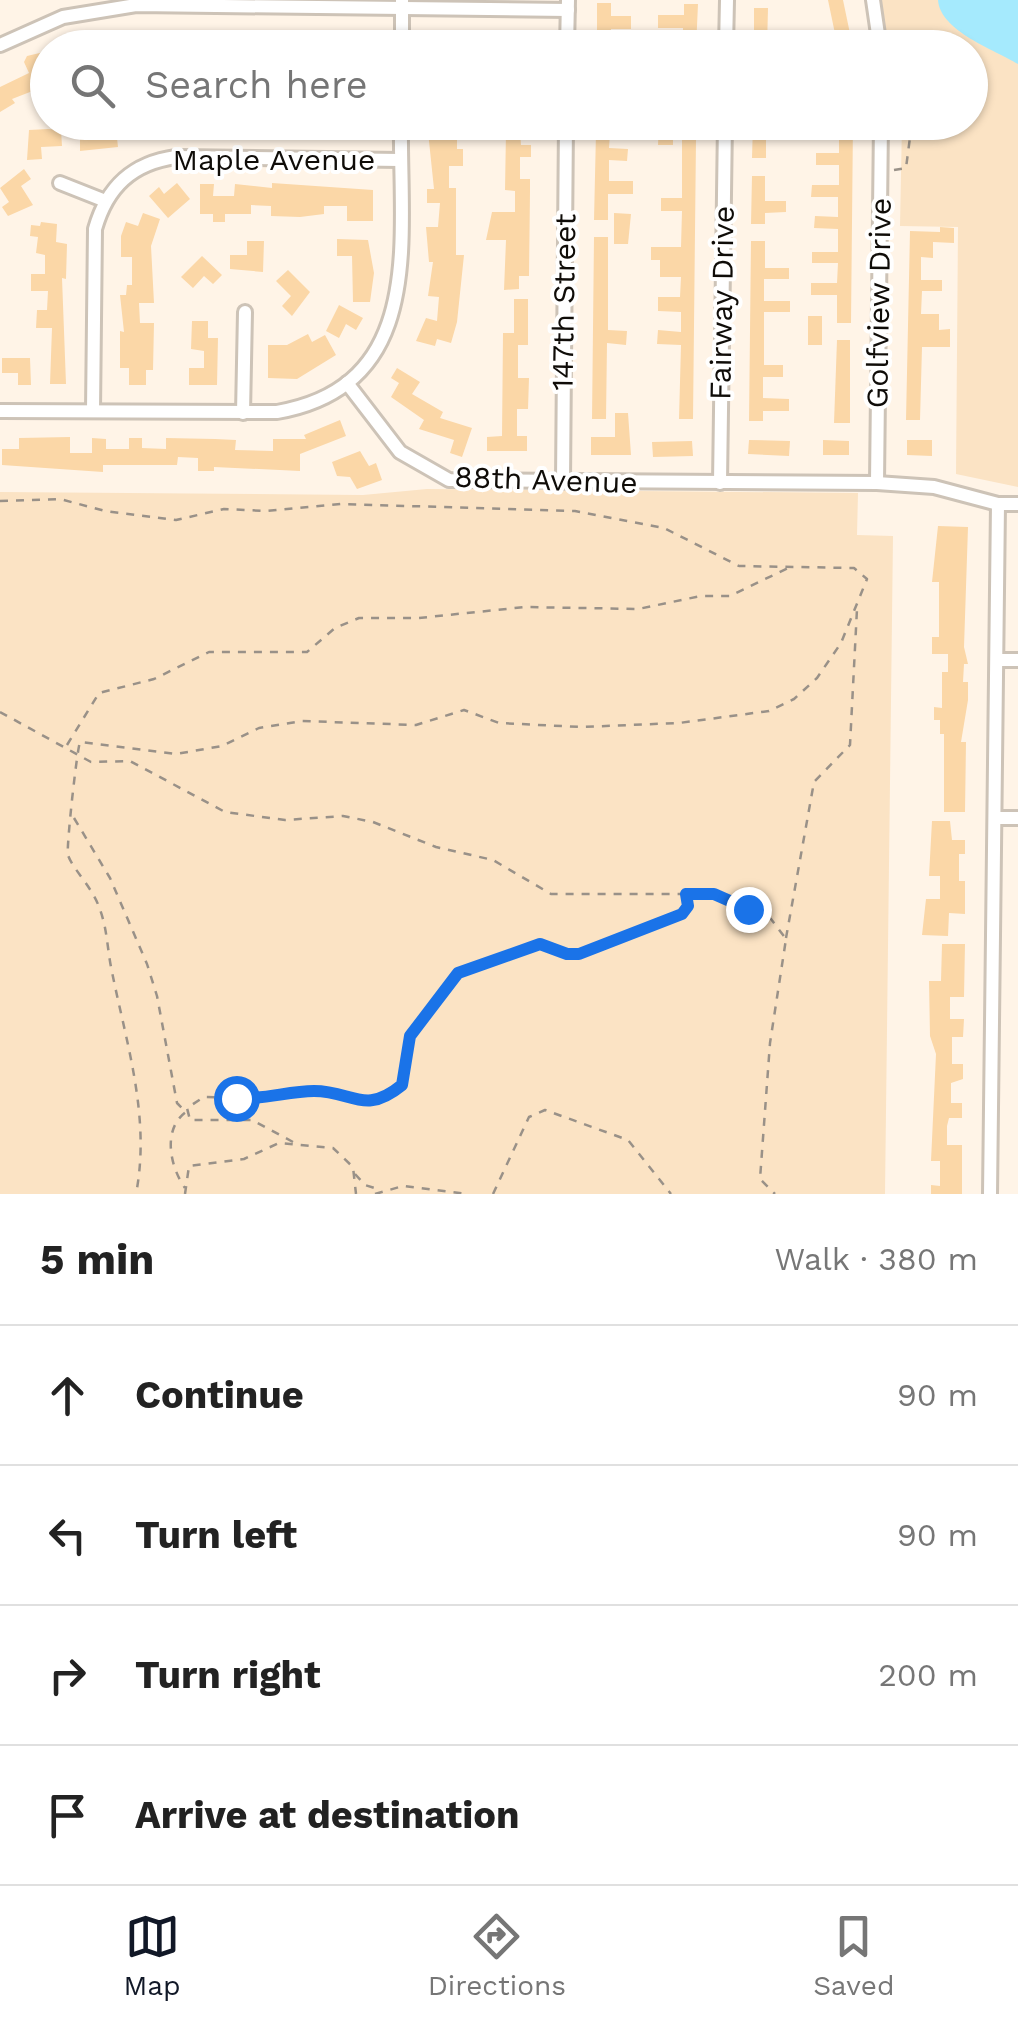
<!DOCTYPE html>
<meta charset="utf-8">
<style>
:root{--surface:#fff;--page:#f6f6f6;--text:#222;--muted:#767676;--line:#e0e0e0;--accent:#111827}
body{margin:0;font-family:"Work Sans",sans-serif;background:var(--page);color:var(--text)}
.stop{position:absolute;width:30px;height:30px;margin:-22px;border:8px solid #1a73e8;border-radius:50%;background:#fff}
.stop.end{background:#1a73e8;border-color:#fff;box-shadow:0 2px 10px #0008}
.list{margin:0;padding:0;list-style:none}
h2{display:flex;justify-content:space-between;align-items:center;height:130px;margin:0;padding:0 40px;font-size:42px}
h2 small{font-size:32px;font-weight:400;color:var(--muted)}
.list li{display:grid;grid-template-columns:65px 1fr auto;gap:30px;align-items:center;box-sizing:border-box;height:140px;padding:0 40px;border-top:2px solid var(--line)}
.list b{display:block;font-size:38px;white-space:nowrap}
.list em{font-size:32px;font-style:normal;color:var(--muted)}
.icon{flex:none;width:55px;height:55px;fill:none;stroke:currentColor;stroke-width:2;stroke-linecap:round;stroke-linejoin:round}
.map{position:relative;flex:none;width:1018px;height:1194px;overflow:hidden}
.search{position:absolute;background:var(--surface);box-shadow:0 2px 8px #0004;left:30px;right:30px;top:30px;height:110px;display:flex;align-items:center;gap:25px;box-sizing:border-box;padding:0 35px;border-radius:55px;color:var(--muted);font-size:38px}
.sheet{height:690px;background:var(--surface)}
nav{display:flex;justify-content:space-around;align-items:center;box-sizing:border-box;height:140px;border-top:2px solid var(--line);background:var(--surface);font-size:28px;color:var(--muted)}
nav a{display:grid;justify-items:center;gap:5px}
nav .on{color:var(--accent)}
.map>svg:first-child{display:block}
</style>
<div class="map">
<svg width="1018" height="1194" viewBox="0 0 1018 1194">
<rect width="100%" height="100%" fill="#fff4e7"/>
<g fill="#fbe3c4">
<polygon points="880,0 1018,0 1018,487 956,474 958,227 900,226 902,123 970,122 970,48 887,47"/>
<polygon points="427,489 858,493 857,535 893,536 885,1194 0,1194 0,492 363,495"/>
</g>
<path fill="#a5eafd" d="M938,0h80v64c-23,-14 -78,-33 -80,-64z"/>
<g fill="#fbd7a7">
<polygon points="828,0 843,0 853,48 838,48"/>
<polygon points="597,3 611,3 611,16 631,16 631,29 611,29 611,48 597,48"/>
<polygon points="684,4 698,4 696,48 683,48 683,28 658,28 658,15 684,15"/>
<polygon points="754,8 768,8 767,48 754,48"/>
<polygon points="135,31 177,32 177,48 104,48 102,34"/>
<polygon points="211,32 250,37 250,32 291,34 301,38 301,48 201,48 201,35"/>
<polygon points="326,34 365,35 374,39 374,48 326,48"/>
<polygon points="497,35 531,36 531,48 496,48"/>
<polygon points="48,51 48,85 12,99 15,103 0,112 0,87 29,73 24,62 27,56"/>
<polygon points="80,122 99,122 99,127 139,122 141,135 117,138 118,147 80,151"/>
<polygon points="234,122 286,122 286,131 234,130"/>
<polygon points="427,122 457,122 457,149 463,149 463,166 449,166 449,188 456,188 456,255 464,255 457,322 451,343 437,339 435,346 416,341 426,318 437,321 439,297 428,296 433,262 429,262 426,227 438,227 440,203 427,203 427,189 434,189"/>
<polygon points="659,122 673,122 673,145 658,145"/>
<polygon points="753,122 766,122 766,158 752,158"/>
<polygon points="839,122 853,122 851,323 837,323 837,295 811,295 811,283 837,283 838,263 812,263 812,252 838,252 838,229 814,228 815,216 838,217 838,197 811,197 812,185 839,185 839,165 816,165 816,153 839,153"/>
<polygon points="48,129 61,130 62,146 41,147 42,159 27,160 29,130"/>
<polygon points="506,131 520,131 521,145 531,145 531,157 520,157 520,179 530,179 530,191 529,276 519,276 519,289 504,290 506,240 486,240 492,212 515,212 515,191 505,190"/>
<polygon points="596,132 610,133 609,148 628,149 627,161 609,160 609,181 633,181 633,194 608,194 608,220 594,220"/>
<polygon points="682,139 696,139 693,419 679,419 681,345 657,344 658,330 681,332 681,312 658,311 658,297 680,297 681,277 660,277 660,260 651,260 651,247 681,247 682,211 661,211 661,198 682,198"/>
<polygon points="24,169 31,179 21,186 33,205 8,216 2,207 9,202 0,188"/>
<polygon points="752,176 765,176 765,201 786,201 786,212 765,213 765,224 751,224"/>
<polygon points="177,183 190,199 168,218 149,196 159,187 164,194"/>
<polygon points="272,183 373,190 373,221 347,221 347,206 324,206 324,214 300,217 271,216 271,206 251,205 251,214 225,214 225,222 213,222 213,214 200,214 200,184 214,184 213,196 234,196 235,184 272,188"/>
<polygon points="143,213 160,219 151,246 154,303 139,303 140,323 154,323 153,370 146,370 146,385 129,385 129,368 120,368 120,331 124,332 120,295 126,295 127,285 132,285 132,257 121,257 121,236 126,222 138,226"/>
<polygon points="614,213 631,214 628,244 614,244"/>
<polygon points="41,222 57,224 56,242 67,244 66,279 62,278 66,384 50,384 52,328 36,328 37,310 47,310 48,291 31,291 31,274 45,274 45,255 36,253 38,237 30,236 31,225 40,226"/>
<polygon points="940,227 954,228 954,243 933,242 933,258 921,257 921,280 942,280 942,291 922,291 921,314 939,314 939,330 950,329 950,347 922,347 920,420 906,420 910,231 940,232"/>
<polygon points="594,237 608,237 608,330 627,331 626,345 607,343 606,419 592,419"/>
<polygon points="337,239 368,240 374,273 370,302 353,302 352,256 337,256"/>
<polygon points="247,241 264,241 263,272 230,269 230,255 247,255"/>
<polygon points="751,241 765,241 765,268 789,268 789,279 764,279 764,301 790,301 790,312 764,312 764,365 783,365 783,377 763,377 763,398 789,399 789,411 763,411 763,421 749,421"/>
<polygon points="202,256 222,275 213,284 204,276 193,288 181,277"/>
<polygon points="288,270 310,292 292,316 282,306 291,296 276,281"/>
<polygon points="514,299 528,299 528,345 518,345 518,378 529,378 528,409 517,409 517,436 527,436 527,451 487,451 487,437 502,436 503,333 514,333"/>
<polygon points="339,305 363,318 356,330 346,324 339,338 326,331"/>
<rect x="808" y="316" width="14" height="29"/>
<polygon points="192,321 208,321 208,338 218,338 217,385 189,385 189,368 204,368 204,351 191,349"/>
<polygon points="308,334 312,342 325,335 336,355 297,379 268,378 268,345 287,345"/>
<polygon points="837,340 850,340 850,423 834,423"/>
<polygon points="2,358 30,358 31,385 18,385 18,373 2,373"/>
<polygon points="397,368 420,382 412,394 443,412 440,418 472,428 462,457 450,453 454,440 419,429 424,420 391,397 399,383 391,378"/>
<polygon points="615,413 628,413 631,455 591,455 591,437 615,437"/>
<polygon points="340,420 346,436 300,454 300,471 214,467 214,471 198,471 198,458 178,457 177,465 103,465 103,472 2,465 2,449 19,449 19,438 70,437 70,453 92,453 92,438 106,439 106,449 129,449 129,438 142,438 142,448 166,449 166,438 215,439 236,440 235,450 273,451 273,439 306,439 304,435"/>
<polygon points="749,440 790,441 789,456 748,454"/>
<polygon points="823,440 849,441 849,455 823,455"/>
<polygon points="907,440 932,440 932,456 907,455"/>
<polygon points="692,441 693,456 653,457 652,442"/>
<polygon points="360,451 369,466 376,463 382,480 357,489 350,477 337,476 332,462"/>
<polygon points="938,526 968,527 964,647 968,664 964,664 963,682 968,682 968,700 961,742 966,742 965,812 944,812 944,734 940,734 940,720 934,720 934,707 942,708 942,672 948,672 948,654 932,654 932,637 939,637 939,582 932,582"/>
<polygon points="932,821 950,821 952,840 965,840 965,854 959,854 959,881 965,881 965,914 949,913 948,936 922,935 926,899 940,899 940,876 929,876"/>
<polygon points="942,944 965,944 964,997 950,997 950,1019 964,1019 963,1037 952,1037 952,1064 963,1064 963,1079 951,1083 951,1103 962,1103 962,1118 949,1118 947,1126 947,1145 962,1145 962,1194 931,1194 931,1185 940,1186 940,1161 931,1161 936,1054 930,1036 929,981 941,981"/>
</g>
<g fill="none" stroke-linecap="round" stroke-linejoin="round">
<g stroke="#cdc3b7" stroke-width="18">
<g id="street">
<polyline points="873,0 880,48"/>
<polyline points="0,45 63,17 136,5 568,10"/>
<polyline points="402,48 402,0"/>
<polyline points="567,48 568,0"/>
<polyline points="726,48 727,0"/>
<polyline points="60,183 103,200"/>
<polyline points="347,383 400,452 449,480 877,483 934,487 998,504 1018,504"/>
<path d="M0,411l277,1c151,-26 122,-176 124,-290"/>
<path d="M93,411l2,-182c12,-42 37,-66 81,-72l224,3"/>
<polyline points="243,413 245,312"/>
<polyline points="563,482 566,122"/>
<polyline points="720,483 725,122"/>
<polyline points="877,483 881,122"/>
<polyline points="997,660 1018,660"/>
<polyline points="995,818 1018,818"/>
<polyline points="990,1194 998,504"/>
</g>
</g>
<g stroke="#999188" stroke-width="2.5" stroke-dasharray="8 8" stroke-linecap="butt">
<polyline points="907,32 940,39 953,48"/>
<polyline points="894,170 906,168 912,122"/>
<path d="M0,501l60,-2 45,12 71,9 48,-11 43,2 74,-7 234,7 89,17 75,38 115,2 13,11 -26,64 -24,35 -23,21 -25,12 -90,12 -97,4 -83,-4 -35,-13 -48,15 -114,-4 -43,7 -37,18 -46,8 -96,-12c-3,7 -14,107 -12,113 4,13 24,32 31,52 8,20 8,39 12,60 15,76 40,149 25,227"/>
<polyline points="0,712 91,762 130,761 225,812 285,820 343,816 373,822 436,847 493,860 551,894 714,894 771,919 786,939 770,1043 760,1179 775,1194"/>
<polyline points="67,745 99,693 154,679 209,652 307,652 335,628 359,618 419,618 525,607 638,609 701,596 730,596 788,568"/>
<path d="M74,818l36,60 37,86 10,32 20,107 9,9c-24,17 -16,55 -1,76"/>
<polyline points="786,938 814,782 850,745 857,609"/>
<polyline points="293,1142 252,1120 190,1120 187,1108 204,1097 262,1099 313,1091 367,1102 402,1085 409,1036 458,973 539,945 567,955 579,953 681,914 688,906 686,895"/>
<polyline points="355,1174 365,1185 381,1190"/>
<polyline points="185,1194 189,1166 244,1159 279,1143 333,1148 353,1167 356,1194"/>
<polyline points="375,1194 403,1186 467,1194"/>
<polyline points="493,1194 529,1117 545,1110 628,1140 671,1194"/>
</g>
<use href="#street" stroke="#fff" stroke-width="12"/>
</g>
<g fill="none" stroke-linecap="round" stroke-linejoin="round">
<path stroke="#1a73e8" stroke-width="12" d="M236,1098c28,2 52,-7 78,-7 39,0 50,25 88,-6l8,-49 48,-63 82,-29 27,10h12l103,-40 6,-8 -2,-12h28l34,15"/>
</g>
<g text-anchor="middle" stroke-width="8" stroke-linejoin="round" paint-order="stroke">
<g font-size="30" fill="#0f0c08" stroke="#fff">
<text x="274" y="170">Maple Avenue</text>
<text transform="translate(564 302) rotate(-89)" y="10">147th Street</text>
<text transform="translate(722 303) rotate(-89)" y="10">Fairway Drive</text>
<text transform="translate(879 303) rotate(-89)" y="10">Golfview Drive</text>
<text transform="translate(546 480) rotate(2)" y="10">88th Avenue</text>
</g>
</g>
</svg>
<div class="stop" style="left:236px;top:1098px"></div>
<div class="stop end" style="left:748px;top:909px"></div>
<div class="search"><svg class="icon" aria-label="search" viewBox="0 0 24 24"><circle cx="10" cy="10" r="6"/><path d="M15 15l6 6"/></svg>Search here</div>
</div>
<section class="sheet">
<h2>5 min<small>Walk · 380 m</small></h2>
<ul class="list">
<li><svg class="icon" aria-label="ahead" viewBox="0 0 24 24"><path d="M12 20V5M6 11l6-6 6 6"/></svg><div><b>Continue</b></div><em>90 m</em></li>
<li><svg class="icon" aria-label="left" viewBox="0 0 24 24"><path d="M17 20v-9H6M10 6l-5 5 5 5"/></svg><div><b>Turn left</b></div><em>90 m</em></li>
<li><svg class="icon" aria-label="right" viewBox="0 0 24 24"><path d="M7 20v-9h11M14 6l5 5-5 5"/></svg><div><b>Turn right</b></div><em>200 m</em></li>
<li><svg class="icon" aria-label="arrive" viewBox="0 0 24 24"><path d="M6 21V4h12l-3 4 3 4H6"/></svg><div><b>Arrive at destination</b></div></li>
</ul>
</section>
<nav>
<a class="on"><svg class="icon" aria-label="map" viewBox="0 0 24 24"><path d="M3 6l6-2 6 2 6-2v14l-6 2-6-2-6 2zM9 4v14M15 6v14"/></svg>Map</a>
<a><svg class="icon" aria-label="directions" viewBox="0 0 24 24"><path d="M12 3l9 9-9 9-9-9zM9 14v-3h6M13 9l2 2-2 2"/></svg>Directions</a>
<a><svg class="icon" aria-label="saved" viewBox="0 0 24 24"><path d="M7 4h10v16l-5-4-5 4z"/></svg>Saved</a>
</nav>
